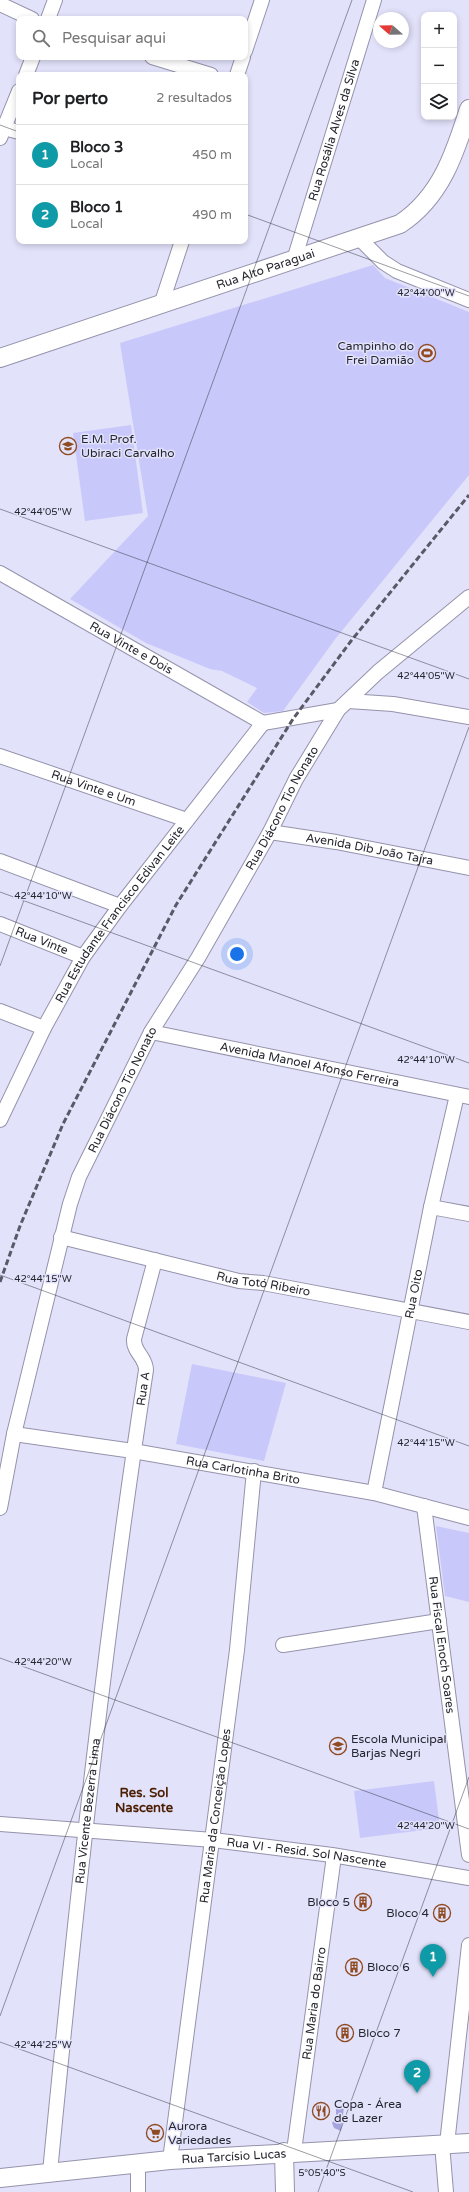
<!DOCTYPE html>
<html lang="pt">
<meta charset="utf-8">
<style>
:root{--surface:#fff;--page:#f2f2f2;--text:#202124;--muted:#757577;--line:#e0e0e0;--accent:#ea580c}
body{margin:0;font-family:"Varela Round",sans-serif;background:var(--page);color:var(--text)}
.controls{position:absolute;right:12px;top:12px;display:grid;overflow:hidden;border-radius:8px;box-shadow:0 2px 6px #0003}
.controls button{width:36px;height:36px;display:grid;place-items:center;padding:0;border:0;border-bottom:1px solid var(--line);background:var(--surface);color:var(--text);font:20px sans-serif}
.compass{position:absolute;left:373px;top:12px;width:36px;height:36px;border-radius:50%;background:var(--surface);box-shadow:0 2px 6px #0003;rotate:290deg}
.you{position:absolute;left:237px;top:954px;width:14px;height:14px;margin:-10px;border:3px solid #fff;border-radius:50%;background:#1a73e8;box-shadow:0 0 0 6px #1a73e833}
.badge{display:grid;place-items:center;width:26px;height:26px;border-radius:50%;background:var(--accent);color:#fff;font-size:13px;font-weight:700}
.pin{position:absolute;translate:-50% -33px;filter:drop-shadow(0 1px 2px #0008)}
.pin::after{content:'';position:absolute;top:21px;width:14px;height:12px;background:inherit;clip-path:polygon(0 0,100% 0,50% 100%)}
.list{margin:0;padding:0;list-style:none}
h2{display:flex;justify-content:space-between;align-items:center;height:52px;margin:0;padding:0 16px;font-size:17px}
h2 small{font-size:13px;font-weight:400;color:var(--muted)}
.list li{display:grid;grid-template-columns:26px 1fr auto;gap:12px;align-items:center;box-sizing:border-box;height:60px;padding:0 16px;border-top:1px solid var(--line)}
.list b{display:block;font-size:15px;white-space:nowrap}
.list p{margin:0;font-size:13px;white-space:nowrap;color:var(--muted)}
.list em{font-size:13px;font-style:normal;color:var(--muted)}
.icon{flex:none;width:22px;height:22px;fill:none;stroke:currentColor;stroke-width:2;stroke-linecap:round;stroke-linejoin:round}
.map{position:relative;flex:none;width:469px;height:2192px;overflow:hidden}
.search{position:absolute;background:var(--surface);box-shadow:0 2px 6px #0003;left:16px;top:16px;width:232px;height:44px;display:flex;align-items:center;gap:10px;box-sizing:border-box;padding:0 14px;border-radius:8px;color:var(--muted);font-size:15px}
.panel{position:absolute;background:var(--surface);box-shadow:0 2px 6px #0003;left:16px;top:72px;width:232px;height:172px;border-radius:8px}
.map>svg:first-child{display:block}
</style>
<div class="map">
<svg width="469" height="2192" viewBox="0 0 469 2192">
<rect width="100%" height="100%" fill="#e2e2fb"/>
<g fill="#c9c8fa">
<polygon points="373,265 385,278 469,312 469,475 336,638 283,711 264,713 247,702 257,688 222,671 210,669 146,643 70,599 148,516 120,343"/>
<polygon points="131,425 143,513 85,521 73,433"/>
<polygon points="192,1364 286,1383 264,1461 176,1444"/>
<polygon points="436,1526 469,1533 469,1602 445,1596"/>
<polygon points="434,1781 440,1828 360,1838 354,1791"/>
</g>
<polygon fill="#a6a4df" points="340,2107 344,2107 341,2131 334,2128 332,2123 336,2118 336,2109"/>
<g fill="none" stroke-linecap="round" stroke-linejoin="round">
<g stroke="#9493ab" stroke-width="16">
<g id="minor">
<polyline points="0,4 32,19"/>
<polyline points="48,19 55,0"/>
<polyline points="245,51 262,0"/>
<polyline points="152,57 211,75"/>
<polyline points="26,75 33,57"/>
<polyline points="237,75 243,57"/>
<polyline points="4,128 19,132"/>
<polyline points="0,138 19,91"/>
<polyline points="360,239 383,262 397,271 469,300"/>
<path id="s1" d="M294,260l80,-260"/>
<polyline points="162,302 182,241"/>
<path id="s2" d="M0,573l263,150"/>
<polyline points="348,701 393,704 469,717"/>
<polyline points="263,723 338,710"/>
<path id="s3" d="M0,756l187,64"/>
<path id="s4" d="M270,832l66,10 133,26"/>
<polyline points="0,861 120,906"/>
<path id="s5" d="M0,924l83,33"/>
<polyline points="0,1011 44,1028"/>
<path id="s6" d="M151,1032l318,65"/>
<path id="s7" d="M0,1120l44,-92 39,-71 37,-51 143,-183"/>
<polyline points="431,1207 469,1214"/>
<path id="s8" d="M61,1237l178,44 24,2 206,39"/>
<path id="s9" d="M14,1434l119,17 241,42 95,25"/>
<path id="s10" d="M374,1493l57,-286 26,-112"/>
<path id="s11" d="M424,1506l45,349"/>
<path id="s12" d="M0,1508l14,-74 56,-230 9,-27 72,-145 47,-74 72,-126 26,-53 42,-69 40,-38 91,-75"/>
<polyline points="283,1645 439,1621"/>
<path id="s13" d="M0,1824l213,16 119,15 137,23"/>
<polyline points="442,2144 446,2192"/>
<polyline points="447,2144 469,1945"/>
<path id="s14" d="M294,2151l40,-295"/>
<path id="s15" d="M170,2160l67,-510 17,-179"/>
<polyline points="138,2162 138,2192"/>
<path id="s16" d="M50,2172c26,-268 55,-536 96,-802 0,-13 -13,-18 -12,-31l21,-79"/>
</g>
</g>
<g stroke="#9493ab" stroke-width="20">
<g id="tertiary">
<path id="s17" d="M0,358l400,-134c41,-27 55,-71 69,-115"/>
<polyline points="284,2152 285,2192"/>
<path id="s18" d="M0,2178l170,-18 299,-17"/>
</g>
</g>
<use href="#minor" stroke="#fff" stroke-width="14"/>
<use href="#tertiary" stroke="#fff" stroke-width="18"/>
<polyline stroke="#595967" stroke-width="3" stroke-dasharray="6 3" stroke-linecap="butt" points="0,1282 20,1226 63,1124 176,905 293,719 351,641 469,495"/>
</g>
<path fill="none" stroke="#262630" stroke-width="1" stroke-opacity="0.45" d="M0,125l19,7M245,214l224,82M0,509l469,170M0,892l469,171M0,966l352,-966M0,1275l469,171M0,1658l469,171M0,2016l469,-1289M0,2042l413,150M318,2192l151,-415"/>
<defs>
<g id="stadium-ring" transform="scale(0.9)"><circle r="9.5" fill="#e2e2fb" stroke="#8f4a21" stroke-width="1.5"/><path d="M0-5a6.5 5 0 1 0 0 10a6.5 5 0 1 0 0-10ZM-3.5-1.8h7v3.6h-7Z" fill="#8f4a21"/></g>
<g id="school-ring" transform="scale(0.9)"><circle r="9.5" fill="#e2e2fb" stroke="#8f4a21" stroke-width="1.5"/><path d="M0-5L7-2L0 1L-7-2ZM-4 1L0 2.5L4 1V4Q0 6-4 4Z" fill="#8f4a21"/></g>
<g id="building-ring" transform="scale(0.9)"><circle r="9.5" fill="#e2e2fb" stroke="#8f4a21" stroke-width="1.5"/><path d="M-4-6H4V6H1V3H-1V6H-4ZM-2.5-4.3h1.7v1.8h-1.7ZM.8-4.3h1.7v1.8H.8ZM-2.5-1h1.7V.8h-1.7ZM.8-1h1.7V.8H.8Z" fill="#8f4a21"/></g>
<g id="restaurant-ring" transform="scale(0.9)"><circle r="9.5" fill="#e2e2fb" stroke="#8f4a21" stroke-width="1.5"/><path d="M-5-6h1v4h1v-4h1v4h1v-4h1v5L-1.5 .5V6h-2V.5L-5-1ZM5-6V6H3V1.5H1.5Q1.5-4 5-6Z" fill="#8f4a21"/></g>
<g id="supermarket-ring" transform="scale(0.9)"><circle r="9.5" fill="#e2e2fb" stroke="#8f4a21" stroke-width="1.5"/><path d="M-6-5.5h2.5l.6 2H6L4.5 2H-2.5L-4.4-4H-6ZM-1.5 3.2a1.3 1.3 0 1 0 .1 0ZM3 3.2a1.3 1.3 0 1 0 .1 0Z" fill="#8f4a21"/></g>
</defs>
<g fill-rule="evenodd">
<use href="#stadium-ring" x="427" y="353"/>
<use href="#school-ring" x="68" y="446"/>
<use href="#school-ring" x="338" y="1746"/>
<use href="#building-ring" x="363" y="1902"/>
<use href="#building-ring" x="442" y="1913"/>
<use href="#building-ring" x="354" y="1967"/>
<use href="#building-ring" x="345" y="2033"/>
<use href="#restaurant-ring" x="321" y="2111"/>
<use href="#supermarket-ring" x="155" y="2133"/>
</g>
<g text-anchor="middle" stroke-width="3" stroke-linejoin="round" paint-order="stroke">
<g font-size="12" fill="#262630" stroke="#e2e2fb">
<text dy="4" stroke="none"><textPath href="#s1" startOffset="136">Rua Rosália Alves da Silva</textPath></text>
<text dy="4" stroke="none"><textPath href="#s17" startOffset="280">Rua Alto Paraguai</textPath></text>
<text dy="4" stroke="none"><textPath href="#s2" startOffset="151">Rua Vinte e Dois</textPath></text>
<text dy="4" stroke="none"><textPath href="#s3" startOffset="99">Rua Vinte e Um</textPath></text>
<text dy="4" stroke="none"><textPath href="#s12" startOffset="762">Rua Diácono Tio Nonato</textPath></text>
<text dy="4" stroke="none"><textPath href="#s4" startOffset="101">Avenida Dib João Tajra</textPath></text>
<text dy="4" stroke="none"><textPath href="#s7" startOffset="239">Rua Estudante Francisco Edivan Leite</textPath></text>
<text dy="4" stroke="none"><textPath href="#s5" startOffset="45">Rua Vinte</textPath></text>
<text dy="4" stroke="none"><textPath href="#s6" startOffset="162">Avenida Manoel Afonso Ferreira</textPath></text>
<text dy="4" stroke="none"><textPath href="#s12" startOffset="438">Rua Diácono Tio Nonato</textPath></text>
<text dy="4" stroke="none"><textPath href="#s8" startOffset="208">Rua Totó Ribeiro</textPath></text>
<text dy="4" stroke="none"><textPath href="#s10" startOffset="203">Rua Oito</textPath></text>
<text dy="4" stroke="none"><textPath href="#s16" startOffset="789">Rua A</textPath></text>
<text dy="4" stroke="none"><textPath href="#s9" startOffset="232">Rua Carlotinha Brito</textPath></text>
<text dy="4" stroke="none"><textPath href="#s11" startOffset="140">Rua Fiscal Enoch Soares</textPath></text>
<text dy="4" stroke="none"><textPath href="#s16" startOffset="363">Rua Vicente Bezerra Lima</textPath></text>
<text dy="4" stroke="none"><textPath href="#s15" startOffset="347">Rua Maria da Conceição Lopes</textPath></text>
<text dy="4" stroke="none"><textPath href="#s13" startOffset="308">Rua VI - Resid. Sol Nascente</textPath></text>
<text dy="4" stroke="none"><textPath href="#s14" startOffset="149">Rua Maria do Bairro</textPath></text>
<text dy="4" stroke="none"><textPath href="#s18" startOffset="235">Rua Tarcísio Lucas</textPath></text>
</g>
<g font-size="12" fill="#262630" stroke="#e2e2fb" text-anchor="start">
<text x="414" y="350" text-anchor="end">Campinho do<tspan x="414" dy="14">Frei Damião</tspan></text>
<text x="81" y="443">E.M. Prof.<tspan x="81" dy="14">Ubiraci Carvalho</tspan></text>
<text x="351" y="1743">Escola Municipal<tspan x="351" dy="14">Barjas Negri</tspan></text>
<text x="350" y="1906" text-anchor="end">Bloco 5</text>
<text x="429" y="1917" text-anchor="end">Bloco 4</text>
<text x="367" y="1971">Bloco 6</text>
<text x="358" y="2037">Bloco 7</text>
<text x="334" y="2108">Copa - Área<tspan x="334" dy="14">de Lazer</tspan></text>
<text x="168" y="2130">Aurora<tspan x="168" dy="14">Variedades</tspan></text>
</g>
<g font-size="13" font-weight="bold" fill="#4c1e01" stroke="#e2e2fb">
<text x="144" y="1797">Res. Sol<tspan x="144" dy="15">Nascente</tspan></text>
</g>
</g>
<g font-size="10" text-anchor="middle" fill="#262630" stroke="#e2e2fb" stroke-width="3" stroke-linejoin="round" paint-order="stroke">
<text x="426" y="296">42°44'00"W</text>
<text x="43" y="515">42°44'05"W</text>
<text x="426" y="679">42°44'05"W</text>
<text x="43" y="899">42°44'10"W</text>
<text x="426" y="1063">42°44'10"W</text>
<text x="43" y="1282">42°44'15"W</text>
<text x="426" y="1446">42°44'15"W</text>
<text x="43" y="1665">42°44'20"W</text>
<text x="426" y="1829">42°44'20"W</text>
<text x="43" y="2048">42°44'25"W</text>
<text x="322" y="2176">5°05'40"S</text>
</g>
</svg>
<div class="controls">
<button>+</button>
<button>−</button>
<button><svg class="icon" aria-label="layers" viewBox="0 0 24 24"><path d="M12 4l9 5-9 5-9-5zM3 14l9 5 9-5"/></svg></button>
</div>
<svg class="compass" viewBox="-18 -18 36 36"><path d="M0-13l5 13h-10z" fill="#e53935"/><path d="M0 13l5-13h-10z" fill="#757577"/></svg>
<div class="you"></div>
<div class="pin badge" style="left:433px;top:1977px;background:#0f9aa8">1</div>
<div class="pin badge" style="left:417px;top:2093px;background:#0f9aa8">2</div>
<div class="search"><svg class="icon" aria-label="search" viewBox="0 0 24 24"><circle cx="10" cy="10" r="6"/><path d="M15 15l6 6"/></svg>Pesquisar aqui</div>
<section class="panel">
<h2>Por perto<small>2 resultados</small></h2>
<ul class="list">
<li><span class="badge" style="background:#0f9aa8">1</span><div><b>Bloco 3</b><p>Local</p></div><em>450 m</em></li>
<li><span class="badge" style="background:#0f9aa8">2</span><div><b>Bloco 1</b><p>Local</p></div><em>490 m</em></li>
</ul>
</section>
</div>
